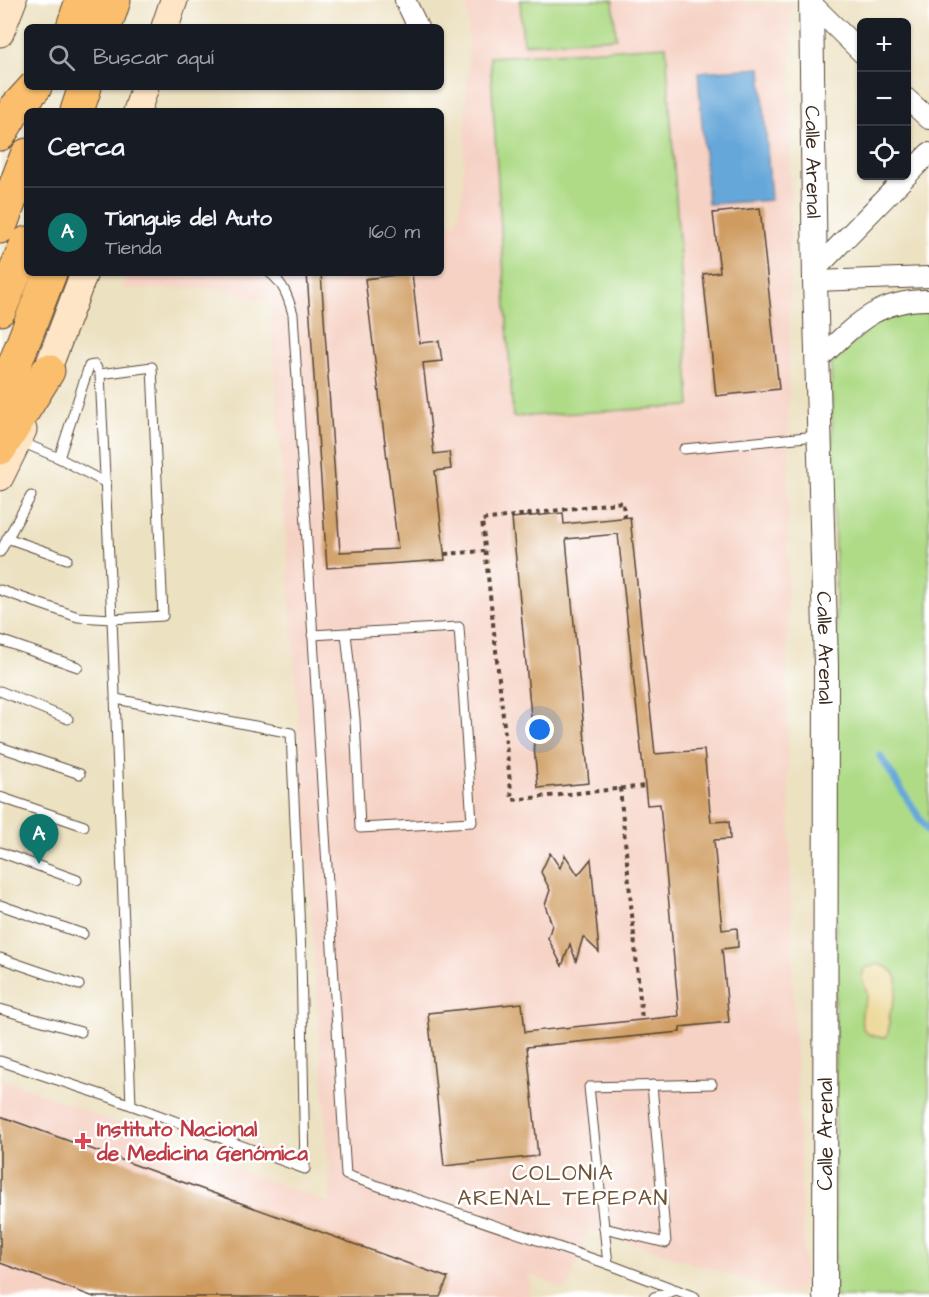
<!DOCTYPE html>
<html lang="es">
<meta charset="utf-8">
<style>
:root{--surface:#171b24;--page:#242831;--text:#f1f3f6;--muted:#9ea1a6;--line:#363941;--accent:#0f766e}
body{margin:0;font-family:"Architects Daughter",sans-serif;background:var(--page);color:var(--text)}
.controls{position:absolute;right:18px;top:18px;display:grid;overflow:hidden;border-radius:9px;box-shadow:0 2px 4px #0004}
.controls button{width:54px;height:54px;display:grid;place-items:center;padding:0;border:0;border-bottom:2px solid var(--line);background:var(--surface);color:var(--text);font:30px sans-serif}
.you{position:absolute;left:540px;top:730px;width:21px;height:21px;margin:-15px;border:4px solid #fff;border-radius:50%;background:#1a73e8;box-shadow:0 0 0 9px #1a73e833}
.badge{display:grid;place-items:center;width:39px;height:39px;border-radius:50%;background:var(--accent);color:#fff;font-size:20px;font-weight:700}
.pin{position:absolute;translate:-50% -50px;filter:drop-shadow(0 2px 3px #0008)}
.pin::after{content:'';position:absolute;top:32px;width:21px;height:18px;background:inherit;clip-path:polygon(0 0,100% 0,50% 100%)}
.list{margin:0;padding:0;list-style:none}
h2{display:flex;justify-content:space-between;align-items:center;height:78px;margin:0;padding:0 24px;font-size:26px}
h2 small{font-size:20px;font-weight:400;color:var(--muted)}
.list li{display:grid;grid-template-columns:39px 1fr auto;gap:18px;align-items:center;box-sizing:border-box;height:90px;padding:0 24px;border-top:2px solid var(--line)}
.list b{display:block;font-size:22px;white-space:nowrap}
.list p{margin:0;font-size:20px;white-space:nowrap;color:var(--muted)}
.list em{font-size:20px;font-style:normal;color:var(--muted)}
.icon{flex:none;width:33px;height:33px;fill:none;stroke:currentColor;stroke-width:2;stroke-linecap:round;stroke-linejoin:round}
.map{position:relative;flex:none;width:929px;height:1297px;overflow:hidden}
.search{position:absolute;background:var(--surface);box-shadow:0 2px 4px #0004;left:24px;top:24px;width:420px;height:66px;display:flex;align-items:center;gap:15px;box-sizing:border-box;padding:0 21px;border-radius:9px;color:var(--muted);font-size:22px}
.panel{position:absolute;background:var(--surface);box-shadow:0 2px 4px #0004;left:24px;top:108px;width:420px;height:168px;border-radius:9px}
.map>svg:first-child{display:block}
</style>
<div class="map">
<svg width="929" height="1297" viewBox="0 0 929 1297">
<rect width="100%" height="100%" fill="#fff"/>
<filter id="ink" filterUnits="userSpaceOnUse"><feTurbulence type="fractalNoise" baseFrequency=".0167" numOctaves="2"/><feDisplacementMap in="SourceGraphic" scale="12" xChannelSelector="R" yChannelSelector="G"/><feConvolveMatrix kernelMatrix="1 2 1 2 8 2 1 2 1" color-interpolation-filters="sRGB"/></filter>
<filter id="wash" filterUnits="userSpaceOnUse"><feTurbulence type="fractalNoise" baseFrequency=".008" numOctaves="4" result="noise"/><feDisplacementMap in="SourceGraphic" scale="24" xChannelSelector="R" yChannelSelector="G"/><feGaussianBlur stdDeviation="1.35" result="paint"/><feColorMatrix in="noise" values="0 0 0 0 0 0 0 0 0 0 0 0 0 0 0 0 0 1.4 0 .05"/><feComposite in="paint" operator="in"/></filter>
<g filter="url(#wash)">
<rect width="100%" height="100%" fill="#ece1c1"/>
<polygon fill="#f6d2c4" points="466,0 742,0 749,5 791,2 787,709 793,990 805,1281 801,1288 792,1293 783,1293 589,1229 567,1290 530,1275 529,1297 0,1297 0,1078 331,1204 270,303 223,288 123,289 128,273 441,273 441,224 457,223 463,189 469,36"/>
<g fill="#afdb87" stroke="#758252" stroke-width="1.5">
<polygon points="520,0 613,0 616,38 523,44"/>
<polygon points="666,46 690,406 513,417 490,57"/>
<polygon points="886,311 929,313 929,1297 835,1297 836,607 831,365"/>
</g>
<path fill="#eeda9e" stroke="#94825e" stroke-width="1.5" d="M877,964c31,7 19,28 13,50 -2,9 1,15 -4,23 -21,1 -28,-8 -23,-29 1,-4 4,-9 4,-14 -2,-13 -9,-12 -2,-26z"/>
<polygon fill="#66a7d9" stroke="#50687c" stroke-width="1.5" points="761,68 771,200 708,204 698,72"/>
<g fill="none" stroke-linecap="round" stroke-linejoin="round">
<polyline stroke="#66a7d9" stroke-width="7" points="880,756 929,833"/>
</g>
<g id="blocks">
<g fill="#cf9b5e">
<polygon points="760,208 779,389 716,396 703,274 720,272 713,213"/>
<polygon points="307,273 321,273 340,552 398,549 365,279 412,273 420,343 439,341 442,361 423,363 434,454 449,452 451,469 435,471 445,560 327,568"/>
<polygon points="563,513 564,524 630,517 655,754 704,750 711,822 729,821 730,839 714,840 722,930 737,928 738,947 722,949 729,1022 680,1027 680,1032 527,1047 538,1156 444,1166 428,1013 522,1003 525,1032 679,1016 660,804 647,805 618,534 566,539 589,783 538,788 512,518"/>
<polygon points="550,853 560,868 565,855 578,875 591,859 599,952 583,937 576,961 570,944 562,966 548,938 552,925 545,905 550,890 541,872"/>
<polygon points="0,1116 448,1278 440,1297 94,1297 0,1263"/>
</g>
</g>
</g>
<g filter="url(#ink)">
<use href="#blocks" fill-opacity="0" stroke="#564536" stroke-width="1.5"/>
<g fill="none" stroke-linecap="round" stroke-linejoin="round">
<g stroke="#564536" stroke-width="11">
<g id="service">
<path d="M270,273c14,11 18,24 23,41l53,861 262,89 87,33"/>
<polyline points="19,441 59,458 106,483"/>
<polyline points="684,449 817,436"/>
<polyline points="59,458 89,366 95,365 100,374 112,619 131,1105"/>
<polyline points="7,538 67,559"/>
<polyline points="0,552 31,496"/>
<polyline points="0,590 78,617 112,619 163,616 152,367 100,374"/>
<polyline points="312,635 346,633 355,719 360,828 472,822 459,627 346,633"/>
<polyline points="0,640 78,667"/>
<polyline points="0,691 68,719"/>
<polyline points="0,747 80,774"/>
<polyline points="0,797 84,826"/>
<polyline points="0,852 77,880"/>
<polyline points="0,905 83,934"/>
<polyline points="0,958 79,985"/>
<polyline points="0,1009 81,1032"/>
<polyline points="0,1061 112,1098 305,1169 301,955 291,733 116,699"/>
<polyline points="604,1228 666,1243 652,1085"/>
<polyline points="608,1264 589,1087 712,1084"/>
<polyline points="654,1297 677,1290"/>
</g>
</g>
<g stroke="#564536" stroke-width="22">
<g id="minor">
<polyline points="405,0 418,27"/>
<polyline points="811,3 862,53"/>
<polyline points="906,98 929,119"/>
<polyline points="815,270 929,153"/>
<polyline points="815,281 929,277"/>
<path d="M817,361c36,-34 59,-62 112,-61"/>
</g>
</g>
<g stroke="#564536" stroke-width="26">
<g id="tertiary">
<path id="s1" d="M811,0l4,281 11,384 -1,632"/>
</g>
</g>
<g stroke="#564536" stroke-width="29">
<g id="secondary">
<polyline points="165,27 174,0"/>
<polyline points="0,33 13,0"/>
<polyline points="137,111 145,87"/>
<polyline points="40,389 84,273"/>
<polyline points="0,477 23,430"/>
</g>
</g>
<g stroke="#564536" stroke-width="35">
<g id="motorway">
<polyline points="73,27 82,0"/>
<polyline points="105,27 114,0"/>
<polyline points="77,111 85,87"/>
<polyline points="0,134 15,109 35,87"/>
<polyline points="0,227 27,155"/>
<polyline points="0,309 27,243"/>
<polyline points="0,402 50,273"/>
<polyline points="0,448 48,371"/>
</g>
</g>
<g stroke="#564536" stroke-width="4" stroke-dasharray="4.5 4.5" stroke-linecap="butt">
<polyline points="624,518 623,502 482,520 512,800 645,786"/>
<polyline points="445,554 484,551"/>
<polyline points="620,788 642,1020"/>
</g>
<use href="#service" stroke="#fff" stroke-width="9"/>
<use href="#minor" stroke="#fff" stroke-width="20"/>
<use href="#tertiary" stroke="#fff" stroke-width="24"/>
<use href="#secondary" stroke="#fde5c5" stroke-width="27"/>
<use href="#motorway" stroke="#fabe6d" stroke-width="33"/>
</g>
</g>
<path fill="#e0444e" stroke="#fff" stroke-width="2" d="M80 1132h6v6h6v6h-6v6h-6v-6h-6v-6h6z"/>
<g text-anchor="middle" stroke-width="5" stroke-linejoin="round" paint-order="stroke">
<g font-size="21" fill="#3b2a1e" stroke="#fff">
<text dy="7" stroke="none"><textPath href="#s1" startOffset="162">Calle Arenal</textPath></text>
<text dy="7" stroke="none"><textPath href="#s1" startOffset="648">Calle Arenal</textPath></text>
<text transform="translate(825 1134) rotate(-90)" y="7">Calle Arenal</text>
</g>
<g font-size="21" font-weight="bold" fill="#be3a42" stroke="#fff" text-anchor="start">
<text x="97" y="1136">Instituto Nacional<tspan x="97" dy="24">de Medicina Genómica</tspan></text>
</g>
<g font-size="22" letter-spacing="1.5" fill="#6f5234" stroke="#fff">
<text x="563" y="1180">COLONIA<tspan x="563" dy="25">ARENAL TEPEPAN</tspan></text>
</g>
</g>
</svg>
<div class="controls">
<button>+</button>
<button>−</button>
<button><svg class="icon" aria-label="locate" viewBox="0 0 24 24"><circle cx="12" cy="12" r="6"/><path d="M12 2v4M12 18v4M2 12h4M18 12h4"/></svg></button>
</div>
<div class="you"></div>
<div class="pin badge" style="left:39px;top:864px">A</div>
<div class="search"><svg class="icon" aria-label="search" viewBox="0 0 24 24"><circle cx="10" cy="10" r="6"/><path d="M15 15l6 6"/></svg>Buscar aquí</div>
<section class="panel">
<h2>Cerca<small></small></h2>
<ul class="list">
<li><span class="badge">A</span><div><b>Tianguis del Auto</b><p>Tienda</p></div><em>160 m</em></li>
</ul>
</section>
</div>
